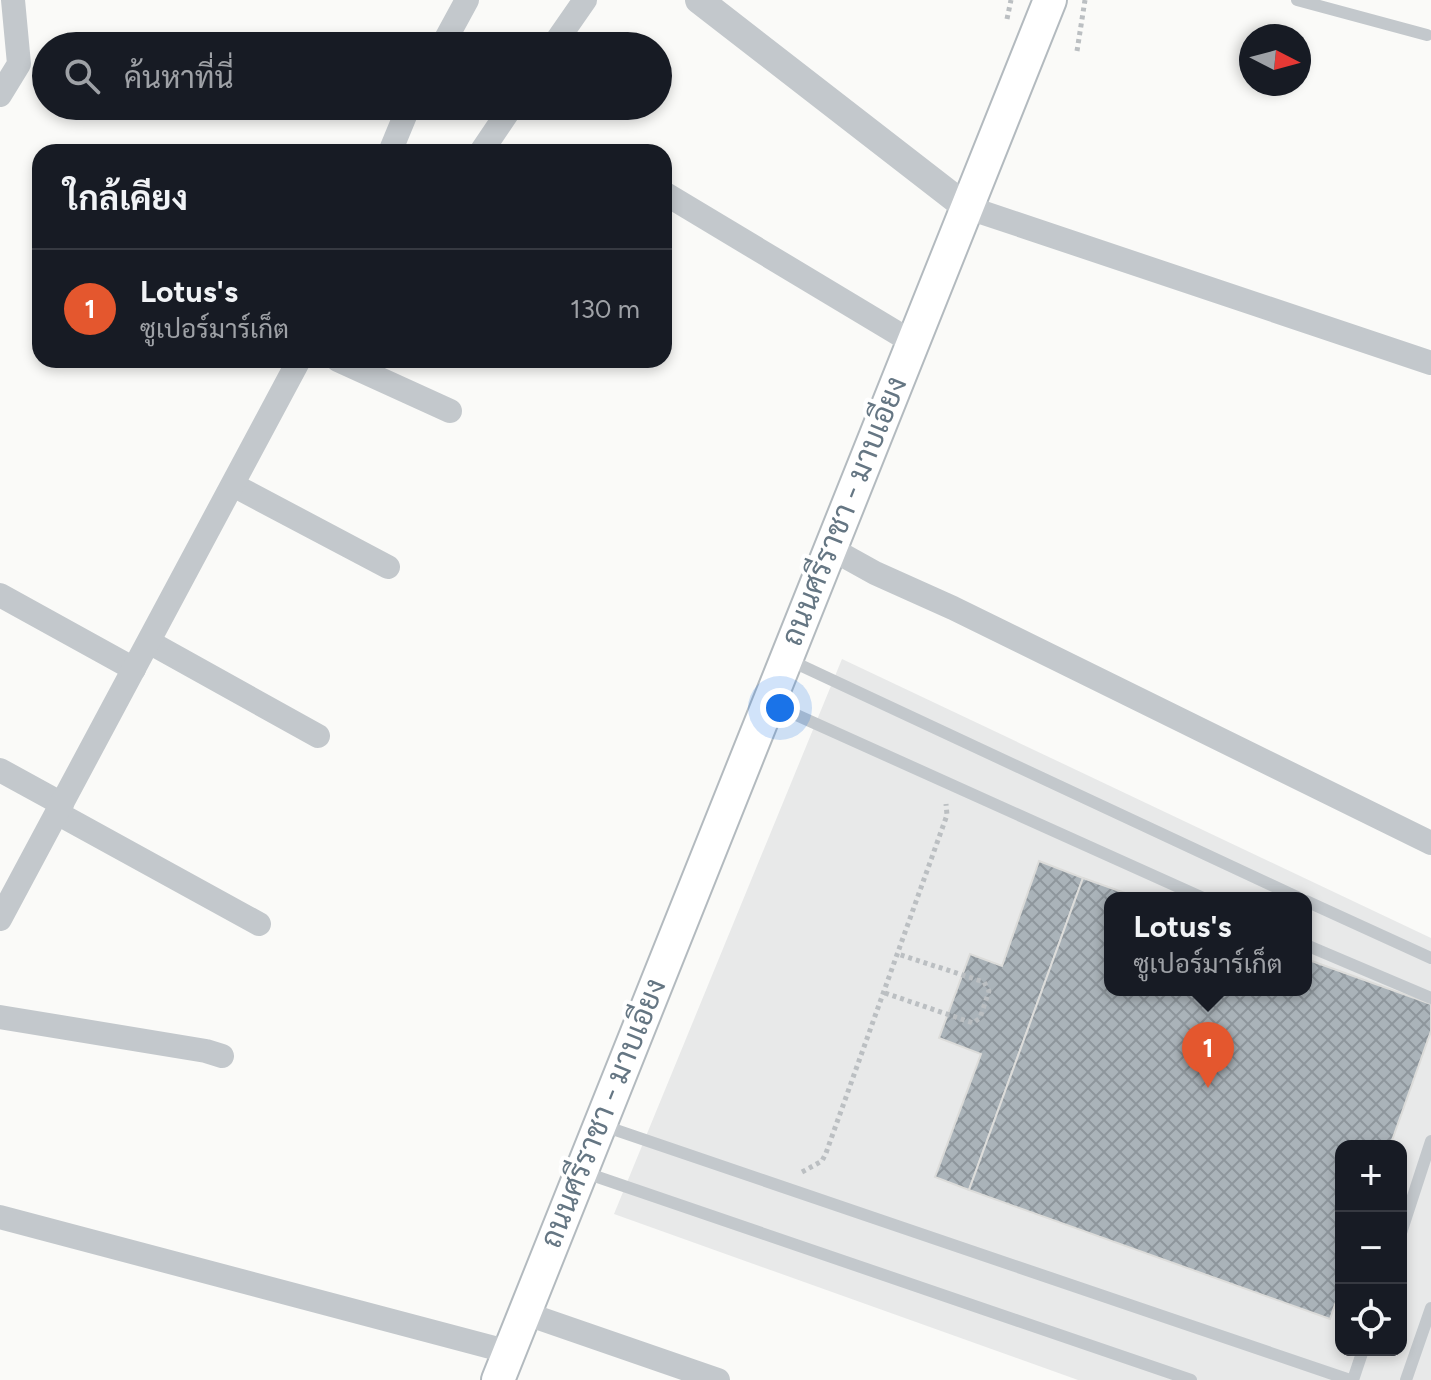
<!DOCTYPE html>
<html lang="th">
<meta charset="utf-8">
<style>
:root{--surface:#171b24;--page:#242831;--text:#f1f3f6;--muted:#9ea1a6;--line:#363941;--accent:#e4572e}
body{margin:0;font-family:Figtree,Sarabun,sans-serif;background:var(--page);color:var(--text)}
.controls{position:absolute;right:24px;bottom:24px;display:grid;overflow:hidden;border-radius:16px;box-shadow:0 4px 12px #0003}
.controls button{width:72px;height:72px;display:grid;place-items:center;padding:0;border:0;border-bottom:2px solid var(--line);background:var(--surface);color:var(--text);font:40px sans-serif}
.compass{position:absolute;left:1239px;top:24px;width:72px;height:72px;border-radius:50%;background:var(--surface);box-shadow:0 4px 12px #0003;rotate:96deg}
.you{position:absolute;left:780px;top:708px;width:28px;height:28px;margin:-20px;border:6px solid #fff;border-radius:50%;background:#1a73e8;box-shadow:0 0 0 12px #1a73e833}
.badge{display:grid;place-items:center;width:52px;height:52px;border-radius:50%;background:var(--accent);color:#fff;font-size:26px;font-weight:700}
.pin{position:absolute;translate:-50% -66px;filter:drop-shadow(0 2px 4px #0008)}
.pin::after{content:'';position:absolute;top:42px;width:28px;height:24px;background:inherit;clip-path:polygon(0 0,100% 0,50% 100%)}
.popup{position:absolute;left:1104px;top:892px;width:208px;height:104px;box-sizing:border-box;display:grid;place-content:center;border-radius:16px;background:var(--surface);filter:drop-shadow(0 2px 6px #0005);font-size:26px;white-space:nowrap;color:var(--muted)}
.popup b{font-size:30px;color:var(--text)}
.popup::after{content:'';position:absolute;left:50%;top:100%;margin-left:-16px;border:16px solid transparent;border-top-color:var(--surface)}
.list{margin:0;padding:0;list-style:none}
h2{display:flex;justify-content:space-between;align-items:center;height:104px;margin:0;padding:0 32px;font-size:34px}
h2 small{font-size:26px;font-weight:400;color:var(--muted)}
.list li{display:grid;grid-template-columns:52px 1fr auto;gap:24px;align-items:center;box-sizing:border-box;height:120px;padding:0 32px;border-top:2px solid var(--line)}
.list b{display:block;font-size:30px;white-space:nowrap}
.list p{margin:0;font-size:26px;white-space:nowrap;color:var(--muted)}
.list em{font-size:26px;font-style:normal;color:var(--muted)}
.icon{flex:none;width:44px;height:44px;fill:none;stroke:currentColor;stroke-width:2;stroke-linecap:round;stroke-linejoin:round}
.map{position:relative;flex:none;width:1431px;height:1380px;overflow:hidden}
.search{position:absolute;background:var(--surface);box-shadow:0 4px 12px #0003;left:32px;top:32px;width:640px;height:88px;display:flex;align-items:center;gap:20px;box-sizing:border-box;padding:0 28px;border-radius:44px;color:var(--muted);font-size:30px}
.panel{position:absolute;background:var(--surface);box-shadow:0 4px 12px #0003;left:32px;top:144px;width:640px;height:224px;border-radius:24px}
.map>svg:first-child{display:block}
</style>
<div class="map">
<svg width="1431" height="1380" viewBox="0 0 1431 1380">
<defs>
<pattern id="building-cross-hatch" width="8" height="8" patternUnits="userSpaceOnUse" patternTransform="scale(2)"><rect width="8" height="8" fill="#aab3b9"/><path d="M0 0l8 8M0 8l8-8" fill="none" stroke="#8e969c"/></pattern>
</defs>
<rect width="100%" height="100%" fill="#fafaf8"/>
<path fill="#e8e9e9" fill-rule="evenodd" d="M842,659l589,279v442h-353l-464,-166zM1110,898h196v92h-196zM1341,1146h60v204h-60z"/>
<g fill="url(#building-cross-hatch)" stroke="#dcdcda" stroke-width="2">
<polygon points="1039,861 1083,878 969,1190 935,1177 981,1054 939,1038 970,954 1002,966"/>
<polygon points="1083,878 1139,898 1110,898 1110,990 1306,990 1306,959 1431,1004 1431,1031 1390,1146 1341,1146 1341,1287 1330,1319 969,1190"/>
</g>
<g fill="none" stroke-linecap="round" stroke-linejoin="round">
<g stroke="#b3babf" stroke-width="36">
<polyline id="secondary" points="498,1380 1050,0"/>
</g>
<g stroke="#bbbfc2" stroke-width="5" stroke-dasharray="4 4" stroke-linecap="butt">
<polyline points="1007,19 1011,0"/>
<polyline points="1077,51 1085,0"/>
<polyline points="885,993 973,1023 980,1018 989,991 984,982 898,954"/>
<polyline points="802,1172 822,1161 826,1153 947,815 946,804"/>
</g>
<g stroke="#c3c8cc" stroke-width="12">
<polyline points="1297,0 1427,35"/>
<polyline points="787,659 1299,898"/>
<polyline points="772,704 1203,898"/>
<polyline points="1306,901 1431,958"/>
<polyline points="1306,945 1431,998"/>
<polyline points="601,1125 1350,1380"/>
<polyline points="583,1172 1191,1380"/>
<polyline points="1401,1233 1431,1141"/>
<polyline points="1353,1380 1363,1350"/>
<polyline points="1406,1380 1431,1308"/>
</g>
<g stroke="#c3c8cc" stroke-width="24">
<polyline points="442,46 467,0"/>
<polyline points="553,46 585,0"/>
<polyline points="0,95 19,64 13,0"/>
<polyline points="390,152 409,106"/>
<polyline points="481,152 512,106"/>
<polyline points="664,193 912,342"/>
<polyline points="966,207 1431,363"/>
<polyline points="338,360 450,411"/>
<polyline points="233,485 388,567"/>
<polyline points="830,548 875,573 953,608 1431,843"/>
<polyline points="0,595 134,669"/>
<polyline points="149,642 318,736"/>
<polyline points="0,770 62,804"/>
<polyline points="57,813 259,924"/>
<polyline points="0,919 299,360"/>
<polyline points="0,1017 206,1051 222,1056"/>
<polyline points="0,1217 509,1352"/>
<polyline points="524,1313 718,1380"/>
</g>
<polyline stroke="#c3c8cc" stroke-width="28" points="699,0 966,207"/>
<use href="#secondary" stroke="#fff" stroke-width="32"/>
</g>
<g text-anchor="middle" stroke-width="8" stroke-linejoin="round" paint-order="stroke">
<g font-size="30" fill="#657683" stroke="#fff">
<text transform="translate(844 511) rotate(-68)" y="10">ถนนศรีราชา - มาบเอียง</text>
<text transform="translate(603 1113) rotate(-68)" y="10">ถนนศรีราชา - มาบเอียง</text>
</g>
</g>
</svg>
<div class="controls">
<button>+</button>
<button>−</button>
<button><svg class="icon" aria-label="locate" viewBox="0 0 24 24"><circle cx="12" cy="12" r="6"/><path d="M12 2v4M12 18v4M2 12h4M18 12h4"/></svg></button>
</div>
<svg class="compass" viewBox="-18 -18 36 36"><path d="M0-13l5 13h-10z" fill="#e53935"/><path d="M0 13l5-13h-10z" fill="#9ea1a6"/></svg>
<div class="you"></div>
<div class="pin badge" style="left:1208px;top:1088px">1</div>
<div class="popup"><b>Lotus's</b>ซูเปอร์มาร์เก็ต</div>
<div class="search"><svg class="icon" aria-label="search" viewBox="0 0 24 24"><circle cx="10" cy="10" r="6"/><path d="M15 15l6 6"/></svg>ค้นหาที่นี่</div>
<section class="panel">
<h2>ใกล้เคียง<small></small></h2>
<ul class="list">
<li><span class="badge">1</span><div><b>Lotus's</b><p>ซูเปอร์มาร์เก็ต</p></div><em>130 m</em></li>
</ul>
</section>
</div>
